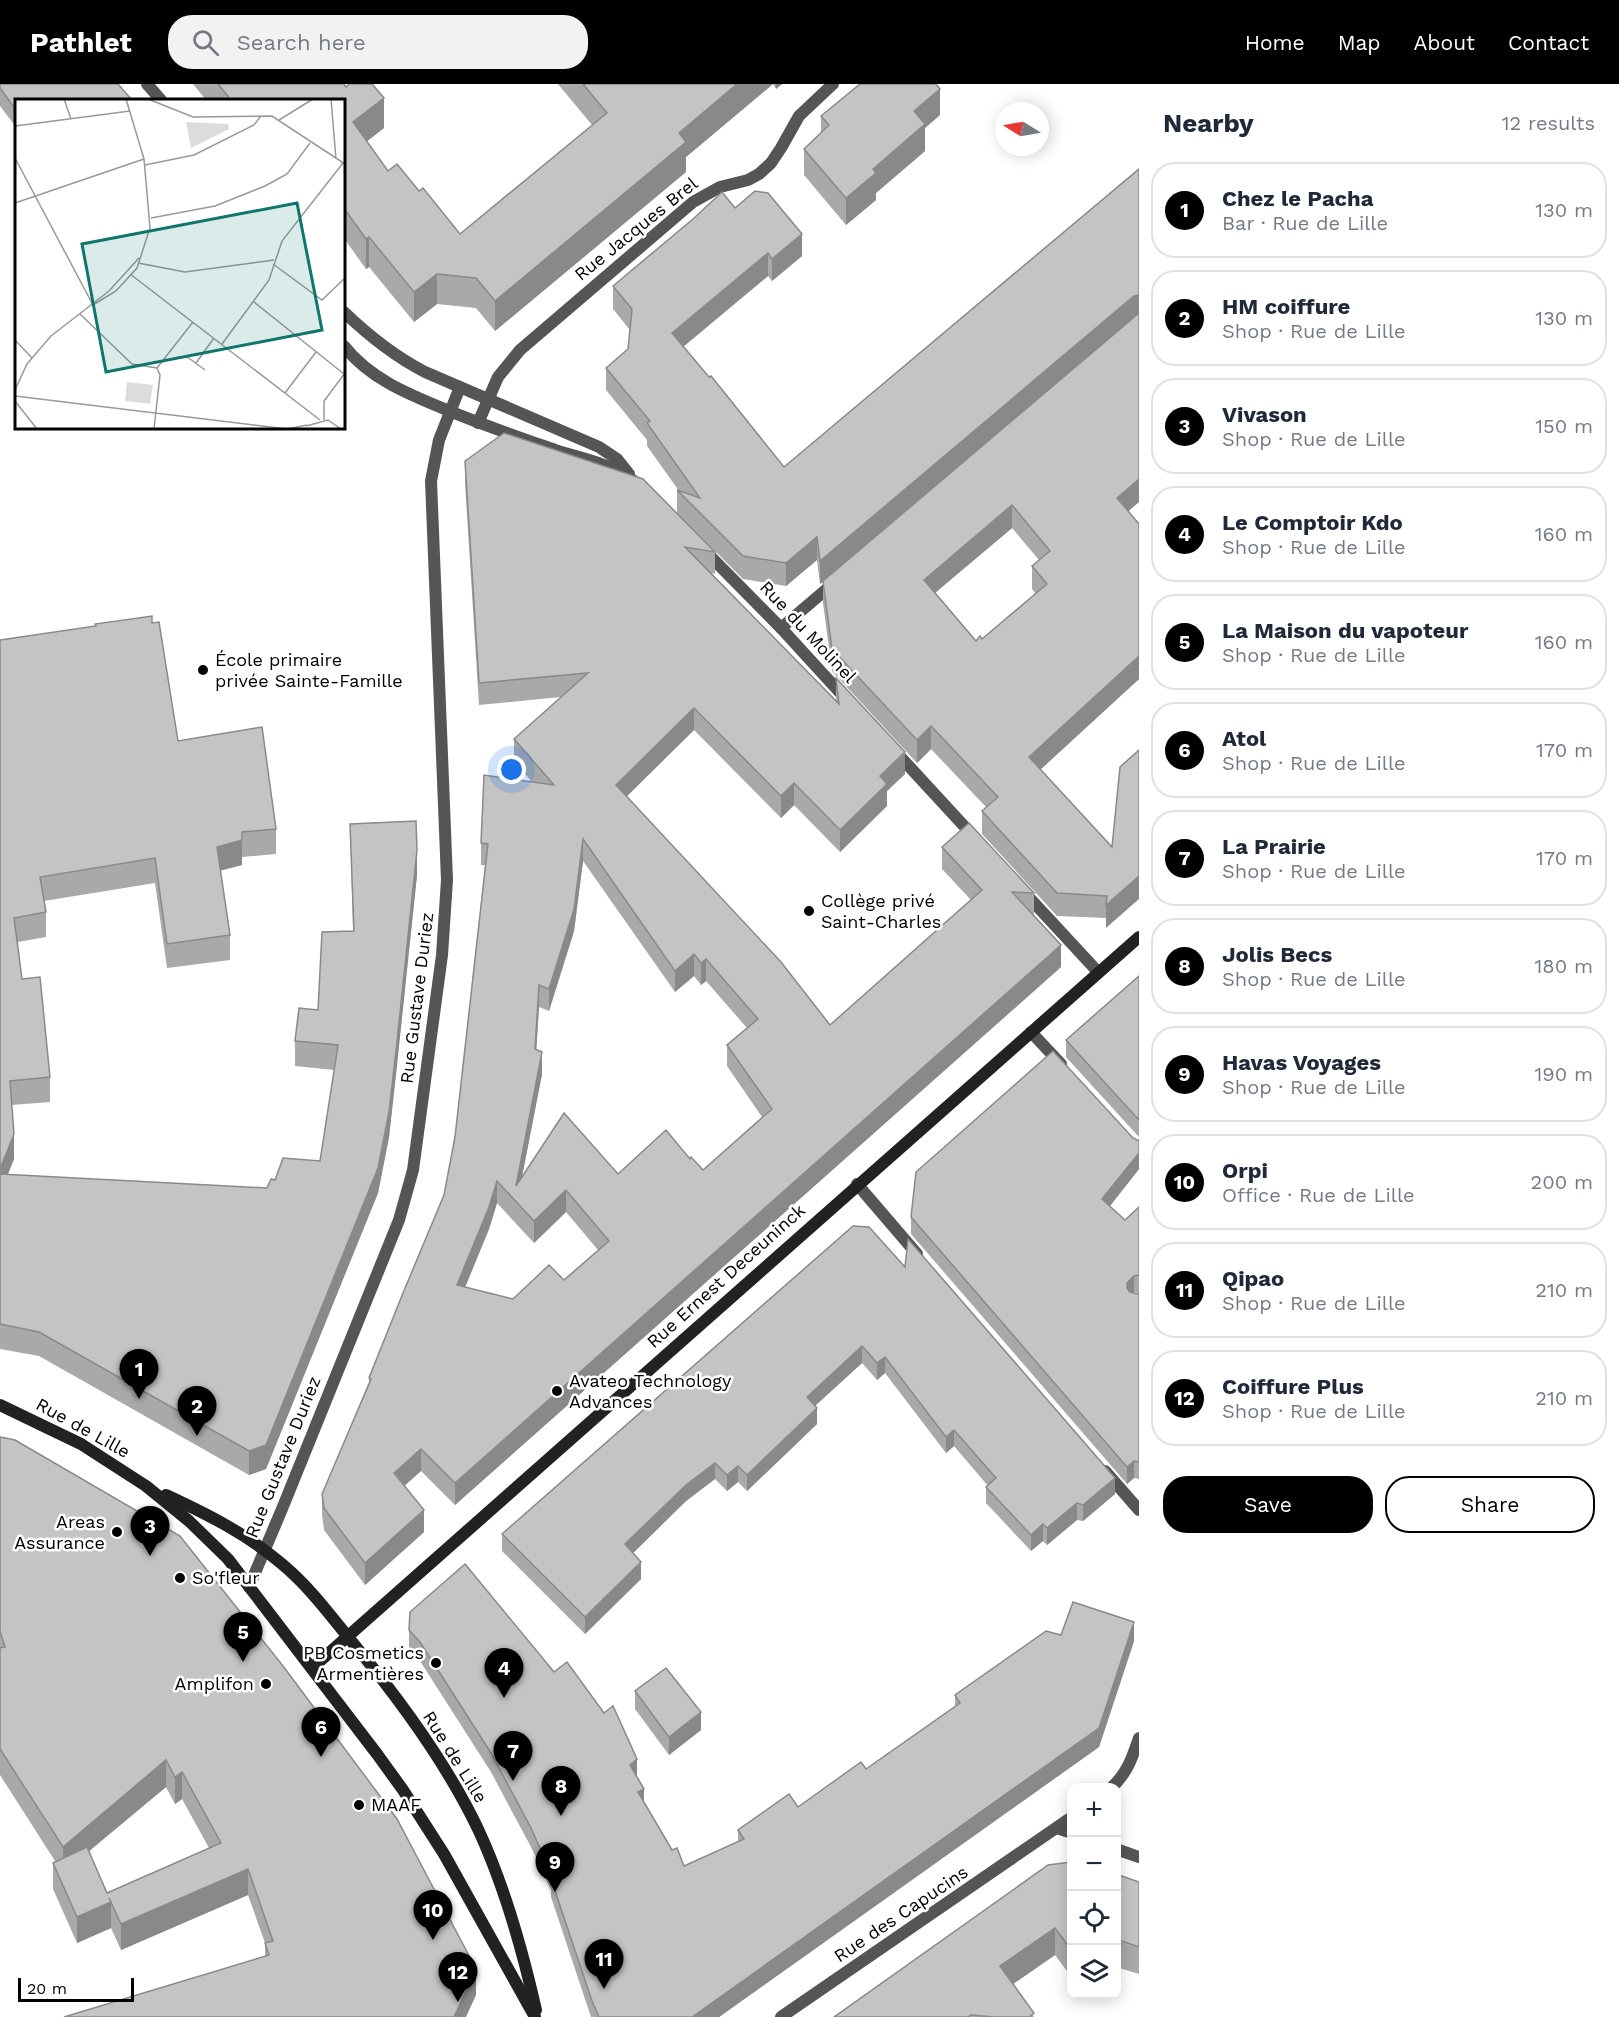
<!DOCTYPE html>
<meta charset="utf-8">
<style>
:root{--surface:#fff;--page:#f2f2f3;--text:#1f2937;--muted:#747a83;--line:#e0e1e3;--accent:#000}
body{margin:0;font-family:"Work Sans",sans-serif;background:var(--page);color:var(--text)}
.controls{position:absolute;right:18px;bottom:18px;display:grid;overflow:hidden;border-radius:12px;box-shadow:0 3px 15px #0003}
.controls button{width:54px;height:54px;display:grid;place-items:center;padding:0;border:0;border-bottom:2px solid var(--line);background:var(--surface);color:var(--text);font:30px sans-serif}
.compass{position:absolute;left:995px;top:18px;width:54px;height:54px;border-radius:50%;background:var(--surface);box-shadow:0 3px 15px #0003;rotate:281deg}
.scale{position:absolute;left:18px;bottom:15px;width:116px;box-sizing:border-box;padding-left:6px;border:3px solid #000;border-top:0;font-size:16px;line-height:21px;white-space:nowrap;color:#000;-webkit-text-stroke:4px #fff;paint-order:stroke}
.you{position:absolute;left:512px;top:686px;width:21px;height:21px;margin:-15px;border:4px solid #fff;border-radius:50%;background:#1a73e8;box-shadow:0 0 0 9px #1a73e833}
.badge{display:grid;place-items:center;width:39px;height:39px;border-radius:50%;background:var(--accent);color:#fff;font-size:20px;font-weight:700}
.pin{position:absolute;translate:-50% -50px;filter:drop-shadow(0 2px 3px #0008)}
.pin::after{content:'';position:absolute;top:32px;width:21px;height:18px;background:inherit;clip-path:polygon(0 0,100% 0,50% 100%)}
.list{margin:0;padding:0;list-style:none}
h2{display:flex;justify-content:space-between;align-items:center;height:78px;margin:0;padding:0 24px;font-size:26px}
h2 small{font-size:20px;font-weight:400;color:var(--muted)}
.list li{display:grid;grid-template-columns:39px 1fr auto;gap:18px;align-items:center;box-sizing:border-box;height:96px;margin:0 12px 12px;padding:0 12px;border:2px solid var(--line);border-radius:24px}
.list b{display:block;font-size:22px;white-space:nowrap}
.list p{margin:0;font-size:20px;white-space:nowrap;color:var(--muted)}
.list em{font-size:20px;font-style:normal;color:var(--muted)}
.actions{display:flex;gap:12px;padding:18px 24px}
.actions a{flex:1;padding:14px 0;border:2px solid var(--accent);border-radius:24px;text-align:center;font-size:21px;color:var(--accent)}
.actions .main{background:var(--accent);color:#fff}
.icon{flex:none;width:33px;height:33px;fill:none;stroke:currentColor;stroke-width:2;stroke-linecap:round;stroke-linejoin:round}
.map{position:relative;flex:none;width:1139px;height:1933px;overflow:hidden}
header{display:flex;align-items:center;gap:36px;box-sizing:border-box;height:84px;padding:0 30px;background:var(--accent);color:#fff}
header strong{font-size:28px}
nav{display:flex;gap:33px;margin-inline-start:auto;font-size:21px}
.search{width:420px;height:54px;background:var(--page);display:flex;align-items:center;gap:15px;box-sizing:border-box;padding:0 21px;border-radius:24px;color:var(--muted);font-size:22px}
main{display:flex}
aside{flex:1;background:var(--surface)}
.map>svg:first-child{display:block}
</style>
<header>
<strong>Pathlet</strong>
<div class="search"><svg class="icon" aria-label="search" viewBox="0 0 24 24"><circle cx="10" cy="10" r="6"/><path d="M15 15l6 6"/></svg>Search here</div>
<nav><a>Home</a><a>Map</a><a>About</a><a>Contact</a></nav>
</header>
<main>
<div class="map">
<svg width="1139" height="1933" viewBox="0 0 1139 1933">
<rect width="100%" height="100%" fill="#fff"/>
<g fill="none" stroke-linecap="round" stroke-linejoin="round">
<g stroke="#555" stroke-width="12">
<polyline points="147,0 161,16"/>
<path d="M344,228c25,24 50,44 81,60l174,75 18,12 12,15"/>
<path d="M344,262c26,33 64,48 103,64 36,15 74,28 111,41 27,8 53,13 76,30"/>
<polyline points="478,339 498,293 520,266 693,118 720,103 748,96 759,90 771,79 781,64 799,32 833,0"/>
<polyline points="704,466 781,544 845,614"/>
<polyline points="781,544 835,498"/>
<polyline points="894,666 976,755"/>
<polyline points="1024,808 1098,888"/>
<polyline points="1031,948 1061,980"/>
<polyline points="857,1100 917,1170"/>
<polyline points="1105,1387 1139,1426"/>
<polyline points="249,1503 282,1425 399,1136 413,1086 442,871 447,796 431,397 439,356 460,303"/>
<path d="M1111,1704c16,-14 22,-32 28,-50"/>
<polyline points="1057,1744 1072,1749"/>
<polyline points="1116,1765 1139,1773"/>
<polyline points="781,1933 1072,1733"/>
</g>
<g stroke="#222" stroke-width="12">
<polyline points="0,1321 81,1360 146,1402 189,1437 228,1475 377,1670 403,1706 444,1770 535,1933"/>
<path d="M166,1411c41,19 81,39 116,69 29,24 51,55 75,84 46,56 90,116 121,181 27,58 44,119 58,181"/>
<polyline points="312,1584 1139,853"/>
</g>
</g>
<g fill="#a9a9a9" fill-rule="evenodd">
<polygon points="0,0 16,16 16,43 0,22"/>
<polygon points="193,0 344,0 384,44 367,57 388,87 419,107 460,150 592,41 558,0 782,0 776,5 773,0 686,73 686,88 495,247 476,224 437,220 414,238 369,183 366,185 346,157 344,16 206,16"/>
<polygon points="940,31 925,44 925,67 876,109 876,116 846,141 804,91 804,65 821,49 821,32"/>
<path d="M735,124l67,48 -30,25 -4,-5 -85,71 101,120 355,35 -11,9 11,168 -99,91 72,77 -6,81v-10l-49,-2 -75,-82v-23l4,-4 -55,-58 -14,14 -85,-92 -9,-68v-21l-3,2 -3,-24 -31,26 -43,-7 -66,-66v-23l2,1 -32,-45v-6l-41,-50v-22l22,-19 2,-19 -17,-21v-23zM1012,444l27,32 -7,6v23l4,5 -54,45 -6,2 -41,-48z"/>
<path d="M465,377l250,91v22l-4,-1 125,127v-22l69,96 -18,17v15l-47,46 -46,-47 -13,13 -87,-88 -68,67 204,228 141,-125 -29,-31v-22l92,46v22h-1l28,52 -606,538 -34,-34 -17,15 20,46 -59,53 -41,-55 -2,-15v-21l47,-111v-5l75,-183 11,-58 30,-272h-4v-22l51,-61 -18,-21v-22l47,-42 -82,8 -14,-222zM583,777l92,131 19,-16 7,9 5,-4 41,47 -20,17v21l35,51 -59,53 -13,-11 -72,15 -96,3 20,-103 -6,-24 3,-43 10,4 25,-80zM497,1119l37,40 32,-31 32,38 -34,30 -51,19 -48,-12 24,-58z"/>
<polygon points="152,539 178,657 276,745 276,770 242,773 242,781 220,787 230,851 230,876 167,884 155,799 44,817 46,828 46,853 18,858 22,895 50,993 50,1018 12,1021 14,1075 7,1091 267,1104 275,1096 320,1077 334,986 295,982 295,957 318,926 353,847 350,740 417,791 389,1053 378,1109 266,1385 249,1391 39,1272 0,1265 0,556"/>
<polygon points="1139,892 1139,1053 1066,973 1066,956"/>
<polygon points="1133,1054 1137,1056 1139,1056 1139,1085 1110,1122 1125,1136 1139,1123 1139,1208 1133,1209 1137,1210 1139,1208 1139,1395 1134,1394 1127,1400 911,1150 911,1133"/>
<polygon points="905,1183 1115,1410 1083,1437 1077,1436 1047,1461 1043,1457 1031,1467 986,1419 986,1403 988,1402 954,1362 946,1369 885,1289 877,1296 862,1279 815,1322 817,1340 747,1407 738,1398 727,1407 715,1395 686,1417 633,1469 641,1495 585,1550 502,1467 502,1450"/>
<path d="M0,1353l476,558 -211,-39v-13l-17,-48 -127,55 -10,-22 -34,15 -24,-54v-26l2,-2 -55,-86zM166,1703l9,17 7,-5 27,49 -102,45 -19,-42z"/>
<polygon points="409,1546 637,1693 644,1718 672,1766 684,1782 738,1758 738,1746 798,1723 866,1685 955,1622 955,1611 1061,1551 1134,1557 1099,1663 719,1933 591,1933 551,1813 551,1806 531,1763 491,1688 420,1577 409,1565"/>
<polygon points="635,1607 701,1646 669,1671 635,1625"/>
<polygon points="1071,1778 1070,1891 1055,1871 1013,1900 1034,1933 834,1933"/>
<polygon points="1116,1790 1139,1798 1139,1890 1116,1883"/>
</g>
<g fill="#898989">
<polygon points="737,0 773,0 686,73 686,88 495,247 495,217 679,49"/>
<polygon points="776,0 782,0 776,5"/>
<polygon points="940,5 940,31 925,44 925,67 876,109 876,116 846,141 846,114 873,85 914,27"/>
<polygon points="384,14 384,44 353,68 353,38"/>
<polygon points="346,127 346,157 344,159 344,129"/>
<polygon points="802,150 802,172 772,197 772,175"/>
<polygon points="369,153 369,183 366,185 366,155"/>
<polygon points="768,169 768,192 672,272 672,249"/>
<polygon points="437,190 437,220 414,238 414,208"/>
<polygon points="1139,211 1139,234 1134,235 820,500 820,477 1134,212"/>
<polygon points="1139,395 1139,418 1117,437 1117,414"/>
<polygon points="1012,421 1012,444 924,518 924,496"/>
<polygon points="817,453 817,476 786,502 786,479"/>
<polygon points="1139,572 1139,595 1029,696 1029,673"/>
<polygon points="694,624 694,646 616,723 616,701"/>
<polygon points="931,642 931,665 917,679 917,656"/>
<polygon points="905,668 905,690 887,707 887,722 840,768 840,746 880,692"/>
<polygon points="794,699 794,721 781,734 781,712"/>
<polygon points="583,755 583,777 574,847 549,927 549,905"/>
<polygon points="242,756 242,781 217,787 217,763"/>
<polygon points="417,766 417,791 396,991 389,1053 378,1109 266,1385 249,1391 249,1367"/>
<polygon points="1139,792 1139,815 1106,844 1106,821"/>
<polygon points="1061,861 1061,883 455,1421 455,1399"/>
<polygon points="694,870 694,892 675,908 675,887"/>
<polygon points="706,875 706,897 701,901 701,879"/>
<polygon points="539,901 539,923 535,987 535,965"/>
<polygon points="542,968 542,990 517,1118 516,1102"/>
<polygon points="14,1050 14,1075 0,1110 0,1085"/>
<polygon points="1139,1069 1139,1085 1102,1132 1102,1115"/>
<polygon points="497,1097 497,1119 489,1145 457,1223 457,1201"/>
<polygon points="566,1106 566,1128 534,1159 534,1137"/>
<polygon points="1134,1192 1134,1209 1127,1216 1127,1199"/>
<polygon points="862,1262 862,1279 807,1329 807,1313"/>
<polygon points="885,1273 885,1289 877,1296 877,1279"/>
<polygon points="817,1324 817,1340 747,1407 747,1391"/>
<polygon points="954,1346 954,1362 946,1369 946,1353"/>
<polygon points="421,1365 421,1387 394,1411 394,1389"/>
<polygon points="1134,1377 1134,1394 1127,1400 1127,1383"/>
<polygon points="715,1379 715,1395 686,1417 625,1477 625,1460 686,1401"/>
<polygon points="738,1382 738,1398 727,1407 727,1391"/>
<polygon points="1115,1394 1115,1410 1083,1437 1083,1421"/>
<polygon points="1077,1419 1077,1436 1047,1461 1047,1444"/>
<polygon points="424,1426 424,1448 365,1501 365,1479"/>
<polygon points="1043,1440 1043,1457 1031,1467 1031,1451"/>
<polygon points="641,1478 641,1495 585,1550 585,1533"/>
<polygon points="1134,1538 1134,1557 1099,1663 719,1933 692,1933"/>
<polygon points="701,1628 701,1646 669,1671 669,1653"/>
<polygon points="637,1675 637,1694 630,1681"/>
<polygon points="166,1676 166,1703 63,1789 63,1763"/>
<polygon points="182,1688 182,1715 175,1720 175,1693"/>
<polygon points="644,1705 644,1724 638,1708"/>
<polygon points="248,1785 248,1811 121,1866 121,1840"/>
<polygon points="111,1818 111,1844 77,1859 77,1833"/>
<polygon points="1055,1844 1055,1871 1000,1909 1000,1882"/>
<polygon points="1071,1862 1071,1890 1070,1891 1070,1864"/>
<polygon points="476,1885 476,1911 466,1933 454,1933"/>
</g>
<g fill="#c4c4c4" stroke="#898989" stroke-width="1.5" fill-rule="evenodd">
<polygon points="0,0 118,0 132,16 16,16 16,26 0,4"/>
<polygon points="218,0 344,0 346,3 349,0 372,0 384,14 353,38 388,87 397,80 419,107 423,104 460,150 607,29 583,0 737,0 679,49 686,58 495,217 476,194 437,190 414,208 369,153 366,155 346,127 344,129 344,16 231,16"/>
<polygon points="860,0 936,0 940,5 914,27 925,40 873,85 876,89 846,114 804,65 829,41 821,32"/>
<polygon points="1139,85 1139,211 1134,212 820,477 817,453 786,479 743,472 677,406 700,414 647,339 650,337 606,284 628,265 632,225 613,202 693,135 722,108 735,124 755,107 768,109 802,150 772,175 768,169 672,249 709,293 711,292 784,383"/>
<path d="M1139,229v166l-22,19 22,26v132l-110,101 83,90 8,-80 19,-17v126l-33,29 1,-9 -50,-3 -75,-82 16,-14 -67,-71 -14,14 -85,-91 -9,-68zM1012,421l38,46 -18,15 15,18 -65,55 -2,-3 -4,5 -52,-61z"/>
<path d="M504,349l139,46 72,73 -30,-5 154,157 -3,-26 69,74 -25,24 7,8 -47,46 -46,-47 -13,13 -87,-88 -78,77 165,177 49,63 152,-135 -40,-43 27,-24 65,70 -22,-1 49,53 -606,538 -34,-34 -27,24 30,37 -59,53 -41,-55 -2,-14 49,-115 -2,-1 34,-85 41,-98 11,-58 33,-293 -7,-1 3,-68 70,10 -40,-46 74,-66 -109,10 -14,-222zM583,755l92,132 19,-17 7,9 5,-4 52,60 -31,26 45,64 -69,61 -12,-13 -1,2 -24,-29 -48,44 -54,-61 -48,73 26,-134 -7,-3 4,-64 10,4 25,-80zM497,1097l37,40 32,-31 43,51 -45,39 -15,-15 -36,34 -56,-14 32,-78z"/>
<polygon points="152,532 152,539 159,538 178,657 262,643 276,745 242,748 242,756 217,763 230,851 167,860 155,774 40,793 46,828 14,834 22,895 40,893 50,993 10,997 14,1050 0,1085 0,556 96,542 95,540"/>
<polygon points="416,737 417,766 396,967 389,1028 378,1084 266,1361 249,1367 39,1248 0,1240 0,1090 267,1104 271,1095 275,1096 283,1074 320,1077 338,961 295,957 299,924 318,926 322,848 354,847 350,740"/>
<polygon points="1139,892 1139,1036 1066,956"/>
<polygon points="1053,967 1133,1054 1137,1056 1139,1056 1139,1069 1102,1115 1125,1136 1139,1123 1139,1191 1134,1192 1127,1199 1127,1204 1130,1208 1137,1210 1139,1208 1139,1378 1134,1377 1127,1383 911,1133 916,1088"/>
<polygon points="853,1142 869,1143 905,1183 908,1155 1115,1394 1083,1421 1077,1419 1047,1444 1043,1440 1031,1451 986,1403 996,1394 954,1346 946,1353 885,1273 877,1279 862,1262 807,1313 817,1324 747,1391 738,1382 727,1391 715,1379 686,1401 625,1460 641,1478 585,1533 502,1450"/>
<polygon points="0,1353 15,1356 180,1452 283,1582 397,1735 476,1885 454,1933 64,1933 269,1871 265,1859 273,1857 248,1785 121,1840 109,1814 111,1818 77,1833 53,1779 87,1763 107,1809 221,1759 182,1688 175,1693 166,1676 63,1763 0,1665 0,1564 5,1563 0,1547"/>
<polygon points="465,1480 554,1588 567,1578 604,1629 613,1622 637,1675 630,1681 644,1705 638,1708 672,1766 677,1764 684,1782 744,1755 738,1746 789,1710 798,1723 861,1678 866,1685 960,1619 955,1611 1046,1547 1061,1551 1073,1518 1134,1538 1099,1644 692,1933 599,1933 592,1917 551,1795 553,1793 531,1744 491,1669 420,1558 409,1546 410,1528"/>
<polygon points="666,1584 701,1628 669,1653 635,1607"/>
<polygon points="1071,1778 1071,1862 1070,1864 1055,1844 1000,1882 1034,1929 1029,1933 994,1933 971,1931 968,1933 834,1933 1048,1781"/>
<polygon points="1116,1790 1139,1798 1139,1863 1116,1855"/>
</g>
<g fill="#000" stroke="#fff" stroke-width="2">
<circle cx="203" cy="586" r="6"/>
<circle cx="809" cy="827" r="6"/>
<circle cx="557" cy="1307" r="6"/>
<circle cx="117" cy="1448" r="6"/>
<circle cx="180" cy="1494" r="6"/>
<circle cx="436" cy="1579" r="6"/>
<circle cx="266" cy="1600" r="6"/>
<circle cx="359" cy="1721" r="6"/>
</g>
<g text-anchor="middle" stroke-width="5" stroke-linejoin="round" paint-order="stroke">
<g font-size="18" fill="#000" stroke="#fff">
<text transform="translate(636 145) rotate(-39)" y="6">Rue Jacques Brel</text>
<text transform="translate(808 548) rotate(47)" y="6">Rue du Molinel</text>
<text transform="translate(417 914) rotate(-83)" y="6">Rue Gustave Duriez</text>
<text transform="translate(726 1192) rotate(-42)" y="6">Rue Ernest Deceuninck</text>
<text transform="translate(83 1344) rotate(29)" y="6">Rue de Lille</text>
<text transform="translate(283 1373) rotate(-68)" y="6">Rue Gustave Duriez</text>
<text transform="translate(455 1673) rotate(58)" y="6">Rue de Lille</text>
<text transform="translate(901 1830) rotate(-34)" y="6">Rue des Capucins</text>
</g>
<g font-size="18" fill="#000" stroke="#fff" text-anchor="start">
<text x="215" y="582">École primaire<tspan x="215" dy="21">privée Sainte-Famille</tspan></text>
<text x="821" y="823">Collège privé<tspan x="821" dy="21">Saint-Charles</tspan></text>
<text x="569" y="1303">Avateo Technology<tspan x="569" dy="21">Advances</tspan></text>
<text x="105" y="1444" text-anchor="end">Areas<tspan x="105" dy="21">Assurance</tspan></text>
<text x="192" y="1500">So'fleur</text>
<text x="424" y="1575" text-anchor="end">PB Cosmetics<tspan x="424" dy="21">Armentières</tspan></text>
<text x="254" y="1606" text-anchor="end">Amplifon</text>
<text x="371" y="1727">MAAF</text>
</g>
</g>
<g transform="translate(15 15)">
<rect width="330" height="330" fill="#fff"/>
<path d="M171,23l42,2 1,5 -38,19zM112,283l26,3 -3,19 -25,-3z" fill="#dcdcdc"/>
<path fill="none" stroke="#999" stroke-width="1.5" d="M49,0l7,20M133,0l45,18 79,-1 73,48M316,0l5,60M264,21l34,-21M0,27l115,-15M0,59l78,147M130,66l49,-10 60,-30 7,-9M0,104l129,-44M136,119l64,-12 50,-20 22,-12 23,-31M123,164l47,9 89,-12M258,165l49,36 23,-22M115,175l190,146M239,203l90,72M78,206l23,-14 21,-23 13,-40 -6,-69 -18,-60M65,215l52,50 25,4 3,7 -6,54M0,241l17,18M207,245l47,-64 13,-39 61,-78M171,257l19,14M181,264l18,-25M142,269l36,-46M0,291l12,-26 24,-28 58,-45 30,-33M270,294l31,-41M0,297l272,33 20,-4M0,302l22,28M309,321v-19l21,-28M291,327l22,-6 13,9"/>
<path fill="#0f766e" fill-opacity="0.15" stroke="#0f766e" stroke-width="3" d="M282,104l25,127 -216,42 -24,-128z"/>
<rect width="330" height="330" fill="none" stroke="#000" stroke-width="3"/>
</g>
</svg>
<div class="controls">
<button>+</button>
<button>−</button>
<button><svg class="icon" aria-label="locate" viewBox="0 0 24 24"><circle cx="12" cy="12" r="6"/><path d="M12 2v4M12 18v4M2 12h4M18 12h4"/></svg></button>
<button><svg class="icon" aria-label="layers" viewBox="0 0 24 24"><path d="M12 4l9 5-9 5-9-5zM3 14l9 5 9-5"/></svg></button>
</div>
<svg class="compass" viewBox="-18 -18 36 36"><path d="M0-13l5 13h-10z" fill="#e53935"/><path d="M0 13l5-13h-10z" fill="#747a83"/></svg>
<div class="scale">20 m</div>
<div class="you"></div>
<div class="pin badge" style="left:139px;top:1315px">1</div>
<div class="pin badge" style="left:197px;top:1352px">2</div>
<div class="pin badge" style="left:150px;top:1472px">3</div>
<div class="pin badge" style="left:504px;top:1614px">4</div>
<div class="pin badge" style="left:243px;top:1578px">5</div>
<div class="pin badge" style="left:321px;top:1673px">6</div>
<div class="pin badge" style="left:513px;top:1697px">7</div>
<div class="pin badge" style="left:561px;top:1732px">8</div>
<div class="pin badge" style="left:555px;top:1808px">9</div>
<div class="pin badge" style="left:433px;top:1856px">10</div>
<div class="pin badge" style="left:604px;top:1905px">11</div>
<div class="pin badge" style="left:458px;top:1918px">12</div>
</div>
<aside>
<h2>Nearby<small>12 results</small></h2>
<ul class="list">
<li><span class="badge">1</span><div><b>Chez le Pacha</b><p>Bar · Rue de Lille</p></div><em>130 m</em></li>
<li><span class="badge">2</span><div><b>HM coiffure</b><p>Shop · Rue de Lille</p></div><em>130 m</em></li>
<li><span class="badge">3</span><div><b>Vivason</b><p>Shop · Rue de Lille</p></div><em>150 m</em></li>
<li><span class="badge">4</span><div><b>Le Comptoir Kdo</b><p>Shop · Rue de Lille</p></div><em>160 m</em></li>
<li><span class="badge">5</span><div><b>La Maison du vapoteur</b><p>Shop · Rue de Lille</p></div><em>160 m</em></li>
<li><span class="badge">6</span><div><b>Atol</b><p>Shop · Rue de Lille</p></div><em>170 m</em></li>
<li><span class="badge">7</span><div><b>La Prairie</b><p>Shop · Rue de Lille</p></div><em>170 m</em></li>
<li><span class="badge">8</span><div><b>Jolis Becs</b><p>Shop · Rue de Lille</p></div><em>180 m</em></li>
<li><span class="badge">9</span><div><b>Havas Voyages</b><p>Shop · Rue de Lille</p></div><em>190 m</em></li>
<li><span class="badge">10</span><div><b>Orpi</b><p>Office · Rue de Lille</p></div><em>200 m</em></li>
<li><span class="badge">11</span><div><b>Qipao</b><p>Shop · Rue de Lille</p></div><em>210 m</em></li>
<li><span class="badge">12</span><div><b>Coiffure Plus</b><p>Shop · Rue de Lille</p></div><em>210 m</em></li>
</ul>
<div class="actions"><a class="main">Save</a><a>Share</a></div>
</aside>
</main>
